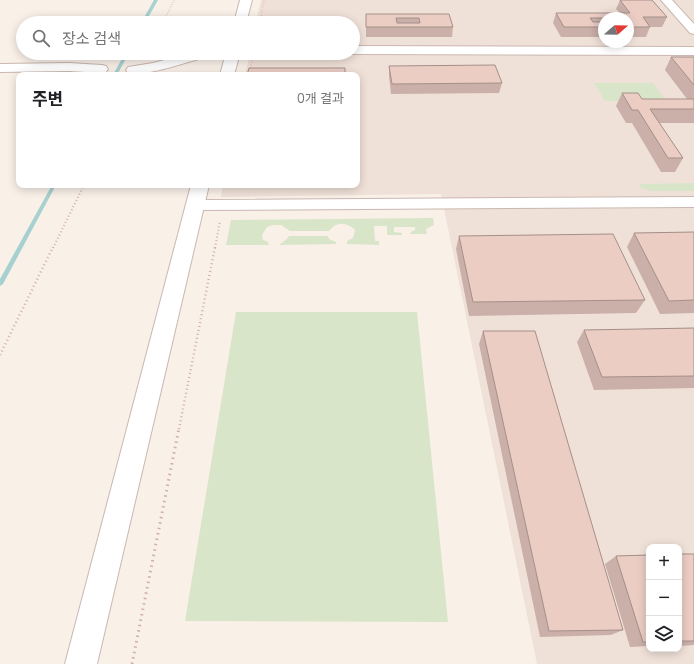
<!DOCTYPE html>
<html lang="ko">
<meta charset="utf-8">
<style>
:root{--surface:#fff;--page:#f6f6f6;--text:#202124;--muted:#757577;--line:#e0e0e0}
body{margin:0;font-family:"Nunito Sans","Noto Sans KR",sans-serif;background:var(--page);color:var(--text)}
.controls{position:absolute;right:12px;bottom:12px;display:grid;overflow:hidden;border-radius:8px;box-shadow:0 2px 10px #0003}
.controls button{width:36px;height:36px;display:grid;place-items:center;padding:0;border:0;border-bottom:1px solid var(--line);background:var(--surface);color:var(--text);font:20px sans-serif}
.compass{position:absolute;left:598px;top:12px;width:36px;height:36px;border-radius:50%;background:var(--surface);box-shadow:0 2px 10px #0003;rotate:70deg}
.list{margin:0;padding:0;list-style:none}
h2{display:flex;justify-content:space-between;align-items:center;height:52px;margin:0;padding:0 16px;font-size:17px}
h2 small{font-size:13px;font-weight:400;color:var(--muted)}
.icon{flex:none;width:22px;height:22px;fill:none;stroke:currentColor;stroke-width:2;stroke-linecap:round;stroke-linejoin:round}
.map{position:relative;flex:none;width:694px;height:664px;overflow:hidden}
.search{position:absolute;background:var(--surface);box-shadow:0 2px 10px #0003;left:16px;top:16px;width:344px;height:44px;display:flex;align-items:center;gap:10px;box-sizing:border-box;padding:0 14px;border-radius:22px;color:var(--muted);font-size:15px}
.panel{position:absolute;background:var(--surface);box-shadow:0 2px 10px #0003;left:16px;top:72px;width:344px;height:116px;border-radius:8px}
.map>svg:first-child{display:block}
</style>
<div class="map">
<svg width="694" height="664" viewBox="0 0 694 664">
<rect width="100%" height="100%" fill="#f9f0e8"/>
<path fill="#f0e1d8" fill-rule="evenodd" d="M261,0h433v664h-157l-96,-470 -220,3 2,-12h134v-110h-112l5,-22h103v-30h-97zM604,18h24v24h-24zM649,547h30v102h-30z"/>
<g fill="#d9e5c9">
<polygon points="594,83 653,83 666,101 605,101"/>
<polygon points="694,183 694,191 651,191 641,188 639,184"/>
<path d="M433,218l1,7 -8,4 1,5h-17l1,-2 4,-2v-3h-21v5l8,1v2h-15v-9h-13l1,15h4v4l-32,-1v-3l6,-3 2,-8c-9,-9 -19,-8 -26,1h-39l-9,-6h-8l-6,2 -5,8 1,5 5,2 1,3h-43l5,-25z"/>
<polygon points="289,236 328,236 329,239 336,242 336,244 279,245 287,239"/>
<polygon points="236,312 417,312 448,622 185,621"/>
</g>
<g fill="none" stroke-linecap="round" stroke-linejoin="round">
<g fill="#a7d1d0" fill-rule="evenodd">
<polygon points="154,0 158,0 145,23 141,23"/>
<polygon points="125,53 129,53 117,75 113,75"/>
<polygon points="52,185 56,185 3,284 0,286 0,279"/>
</g>
<g stroke="#cab7b0" stroke-width="2">
<g id="minor">
<polygon points="661,0 672,0 694,24 694,34 690,33"/>
<polygon points="353,46 694,47 694,55 353,54 351,53 353,53"/>
<path d="M191,53h20l-2,3c-19,5 -63,21 -81,17l-2,-3 2,-3 25,-4z"/>
<polygon points="69,63 102,65 106,66 108,69 106,72 102,73 69,71 0,72 0,64"/>
<polygon points="694,197 694,207 195,210 189,209 187,205 189,201 195,200"/>
</g>
</g>
<g stroke="#cab7b0" stroke-width="2">
<g id="tertiary">
<polygon points="240,0 252,0 246,23 234,23"/>
<polygon points="226,53 240,53 234,75 220,75"/>
<polygon points="191,185 209,185 97,664 65,664"/>
</g>
</g>
<g stroke="#d0b0a7" stroke-width="1.5" stroke-dasharray="0.5 2" stroke-linecap="butt">
<polyline points="163,23 174,0"/>
<polyline points="260,23 264,0"/>
<polyline points="249,75 254,53"/>
</g>
<g stroke="#d0b0a7" stroke-width="2" stroke-dasharray="1 2.5" stroke-linecap="butt">
<polyline points="53,248 84,185"/>
<polyline points="215,248 220,221"/>
</g>
<g stroke="#d0b0a7" stroke-width="2.5" stroke-dasharray="1 3" stroke-linecap="butt">
<polyline points="0,355 53,247"/>
<polyline points="179,429 215,247"/>
</g>
<polyline stroke="#d0b0a7" stroke-width="3" stroke-dasharray="1.5 4" stroke-linecap="butt" points="132,664 179,428"/>
<use href="#minor" fill="#fff" fill-rule="evenodd"/>
<use href="#tertiary" fill="#fff" fill-rule="evenodd"/>
</g>
<g fill="#cab0a9">
<polygon points="620,0 652,0 667,17 662,27 650,27 646,37 628,37 628,18 604,18 604,37 561,37 553,23 556,13 620,13 616,9"/>
<polygon points="366,14 449,14 453,27 452,37 366,37"/>
<polygon points="671,57 694,57 694,123 659,123 683,158 675,172 661,172 632,123 626,123 616,106 622,93 642,99 687,99 665,70"/>
<polygon points="389,66 502,83 499,93 391,94 389,76"/>
<polygon points="694,232 694,313 660,314 627,247 634,233"/>
<polygon points="459,236 645,300 636,313 469,316 456,249"/>
<polygon points="694,328 694,388 594,390 577,342 584,330"/>
<polygon points="483,331 623,630 611,635 540,637 479,344"/>
<polygon points="679,554 694,554 694,645 679,646"/>
<polygon points="649,555 649,646 630,647 605,564 616,556"/>
</g>
<g fill="#ebcdc4" stroke="#a49089" fill-rule="evenodd">
<polygon points="620,0 652,0 667,17 643,17 650,27 628,27 628,18 590,18 593,22 604,22 604,27 564,27 556,13 630,13"/>
<path d="M366,14h83l4,13h-87zM396,18h23l1,5h-23z"/>
<polygon points="671,57 694,57 694,85"/>
<polygon points="495,65 502,83 392,84 389,66"/>
<polygon points="249,68 345,68 345,75 247,75"/>
<polygon points="622,93 638,93 642,99 694,99 694,109 650,109 683,158 668,158 638,110 632,110"/>
<polygon points="694,232 694,300 669,301 634,233"/>
<polygon points="613,234 645,300 473,302 459,236"/>
<polygon points="694,328 694,376 602,377 584,330"/>
<polygon points="483,331 535,331 623,630 549,631"/>
<rect x="679" y="554" width="15" height="87"/>
<polygon points="649,555 649,642 643,642 616,556"/>
</g>
</svg>
<div class="controls">
<button>+</button>
<button>−</button>
<button><svg class="icon" aria-label="layers" viewBox="0 0 24 24"><path d="M12 4l9 5-9 5-9-5zM3 14l9 5 9-5"/></svg></button>
</div>
<svg class="compass" viewBox="-18 -18 36 36"><path d="M0-13l5 13h-10z" fill="#e53935"/><path d="M0 13l5-13h-10z" fill="#757577"/></svg>
<div class="search"><svg class="icon" aria-label="search" viewBox="0 0 24 24"><circle cx="10" cy="10" r="6"/><path d="M15 15l6 6"/></svg>장소 검색</div>
<section class="panel">
<h2>주변<small>0개 결과</small></h2>
<ul class="list">
</ul>
</section>
</div>
